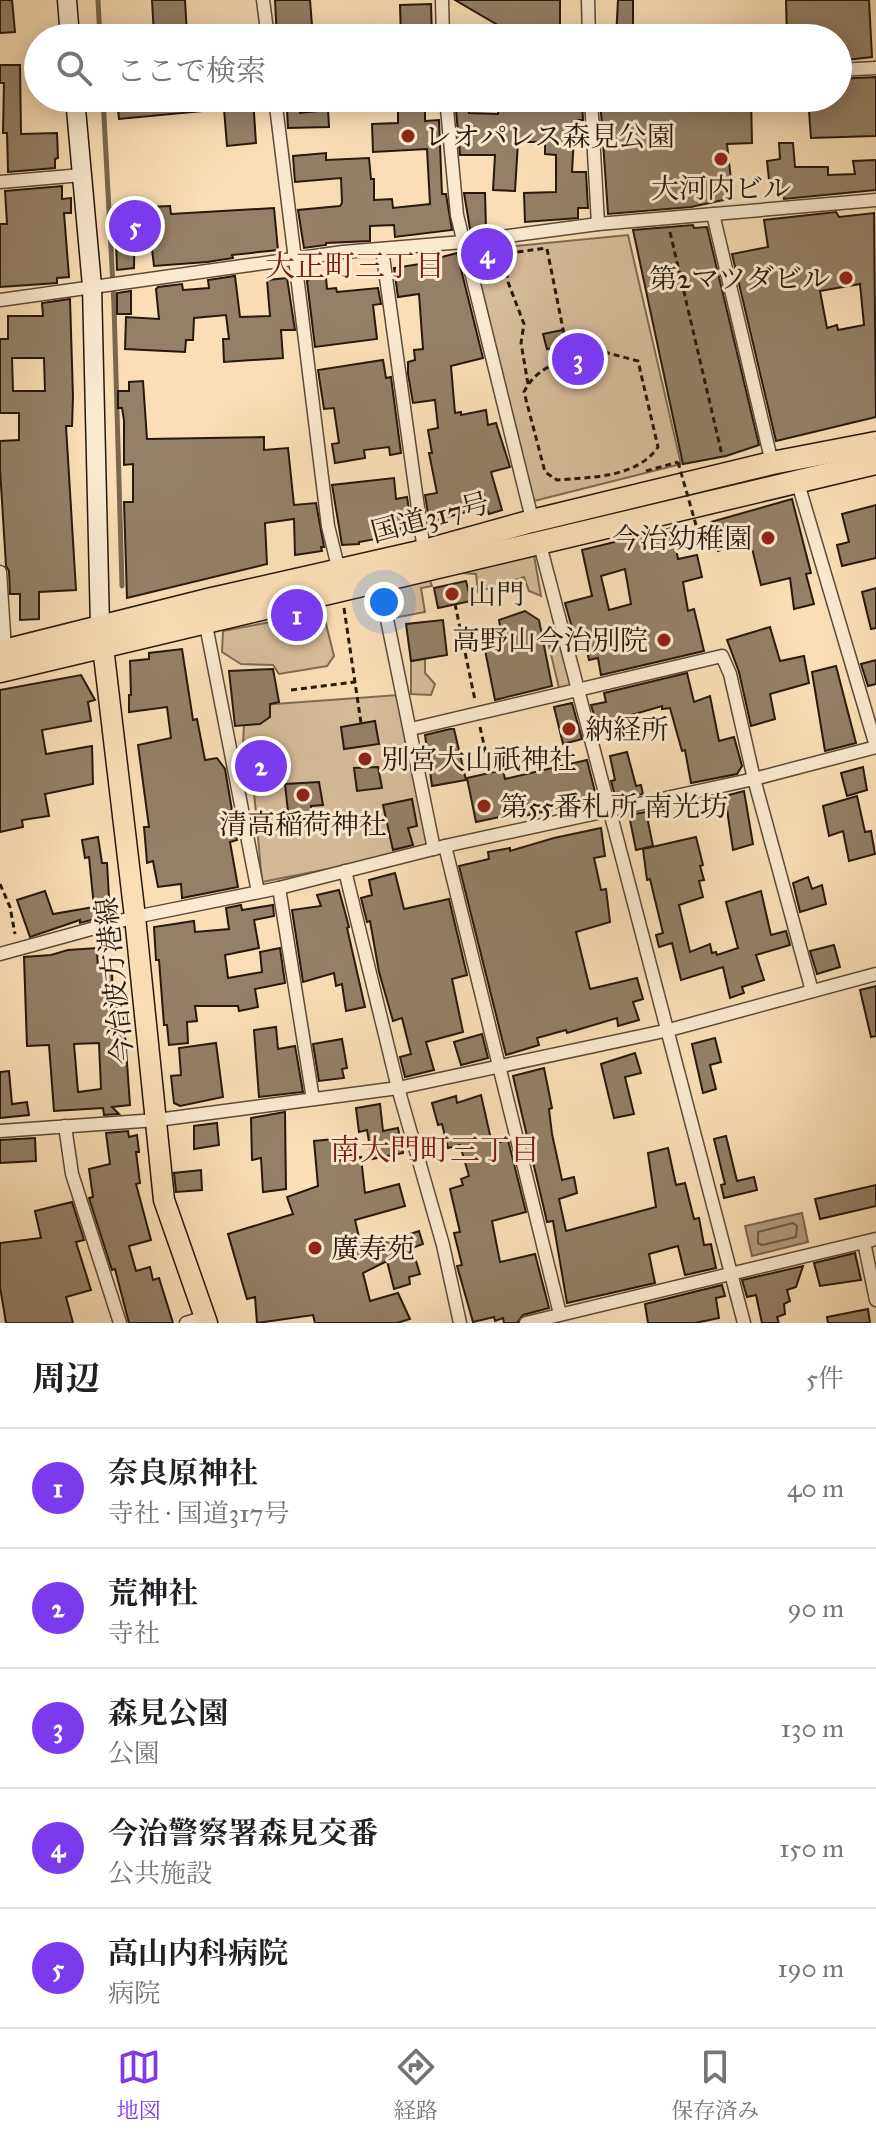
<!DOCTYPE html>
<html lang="ja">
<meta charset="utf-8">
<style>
:root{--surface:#fff;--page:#f2f2f2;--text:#202124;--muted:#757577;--line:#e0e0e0;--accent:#7c3aed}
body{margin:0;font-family:"IM FELL Great Primer","Noto Serif JP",serif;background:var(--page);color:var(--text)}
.you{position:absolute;left:384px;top:602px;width:28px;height:28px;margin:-20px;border:6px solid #fff;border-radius:50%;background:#1a73e8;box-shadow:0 0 0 12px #1a73e833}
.badge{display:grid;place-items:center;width:52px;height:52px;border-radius:50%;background:var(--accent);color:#fff;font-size:26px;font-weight:700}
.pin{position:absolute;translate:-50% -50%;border:4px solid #fff;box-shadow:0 2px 8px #0006}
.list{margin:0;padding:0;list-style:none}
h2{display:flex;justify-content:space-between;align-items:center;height:104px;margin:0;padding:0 32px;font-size:34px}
h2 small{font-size:26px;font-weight:400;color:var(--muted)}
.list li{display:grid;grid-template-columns:52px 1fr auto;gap:24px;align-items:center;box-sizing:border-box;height:120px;padding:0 32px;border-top:2px solid var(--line)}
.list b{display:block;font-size:30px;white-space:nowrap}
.list p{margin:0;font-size:26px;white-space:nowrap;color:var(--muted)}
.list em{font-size:26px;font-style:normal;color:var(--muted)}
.icon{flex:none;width:44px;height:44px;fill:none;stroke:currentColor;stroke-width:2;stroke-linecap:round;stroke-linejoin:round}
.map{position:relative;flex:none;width:876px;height:1323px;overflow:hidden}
.search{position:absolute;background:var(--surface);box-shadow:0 4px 20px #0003;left:24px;right:24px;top:24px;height:88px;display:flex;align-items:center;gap:20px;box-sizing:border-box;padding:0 28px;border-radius:44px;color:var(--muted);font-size:30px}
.sheet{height:704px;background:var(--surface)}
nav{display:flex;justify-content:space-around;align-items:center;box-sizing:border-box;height:112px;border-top:2px solid var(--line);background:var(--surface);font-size:22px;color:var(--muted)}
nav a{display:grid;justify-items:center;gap:4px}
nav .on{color:var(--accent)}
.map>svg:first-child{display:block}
</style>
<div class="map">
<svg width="876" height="1323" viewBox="0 0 876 1323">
<rect width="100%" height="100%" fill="#fbdeb7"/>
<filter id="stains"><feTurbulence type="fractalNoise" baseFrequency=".0025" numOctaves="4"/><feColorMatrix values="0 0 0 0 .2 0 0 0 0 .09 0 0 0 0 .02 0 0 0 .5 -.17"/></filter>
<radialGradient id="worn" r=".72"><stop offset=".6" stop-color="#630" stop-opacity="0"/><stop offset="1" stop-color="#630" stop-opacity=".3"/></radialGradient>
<g fill="#d7bc9a" stroke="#7f6a54" stroke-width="2">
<polygon points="628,235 681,464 534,501 472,254 474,250"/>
<polygon points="533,549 541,596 529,591 524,577 478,592 476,574 460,573 460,566"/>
<polygon points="426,570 432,586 421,588 425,612 393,618 385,580"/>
<polygon points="323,612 334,656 327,666 279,674 273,665 241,664 222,652 223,631"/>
<polygon points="562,642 572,681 569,689 559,688 549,646"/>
<polygon points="425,659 425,673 435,684 431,695 411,694 411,661"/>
<polygon points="398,695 429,849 262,882 250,747 243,745 244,725 248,725 247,706"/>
</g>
<polygon fill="#b39b7e" stroke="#7b6751" stroke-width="2" points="802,1213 808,1242 752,1256 745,1226"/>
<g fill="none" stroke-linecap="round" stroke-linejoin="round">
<polygon stroke="#6d5a46" stroke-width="2" points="793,1223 797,1226 796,1237 762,1245 758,1243 758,1232"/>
<g stroke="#7b6751" stroke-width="5">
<polyline points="98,0 100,38"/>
<polyline points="103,98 114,305 122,586"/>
</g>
</g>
<g fill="#957f66" stroke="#27180e" stroke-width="2" fill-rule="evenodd">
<polygon points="0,0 12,0 15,32 0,33"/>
<polygon points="152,0 185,0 187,34 154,36"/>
<polygon points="275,0 310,0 313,38 277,38"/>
<polygon points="455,0 560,0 560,26 540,26 541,38 487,38 487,27 501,27"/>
<polygon points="618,0 633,0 633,38 616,38"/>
<polygon points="786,0 869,0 872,57 838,61 838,38 787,38"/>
<polygon points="431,4 432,38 401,38 400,5"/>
<polygon points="0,65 20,65 21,134 57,133 58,158 55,159 55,168 8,172 7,133 3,133 4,83 0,83"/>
<polygon points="876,77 876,136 811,138 808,98 838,98 838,79"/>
<polygon points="117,98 253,98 256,143 227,146 224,109 119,119"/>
<polygon points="398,98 425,98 425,121 439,120 442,194 446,194 452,230 395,237 394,225 370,226 370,241 326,243 326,245 304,248 298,210 340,206 342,203 341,178 295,182 293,156 326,153 326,160 369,158 371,179 374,179 374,200 392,199 393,208 430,204 427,149 373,152 372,124 398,123"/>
<polygon points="468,98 469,113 498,114 498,101 582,98 583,120 575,120 572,172 586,172 588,208 578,208 578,218 525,222 524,193 556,192 556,155 545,154 545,142 518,142 515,191 493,190 495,155 460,155 455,99"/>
<polygon points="600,98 751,98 752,143 727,144 733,198 691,207 608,214"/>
<polygon points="299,104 300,113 328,110 329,127 288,128 287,109 291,105"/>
<polygon points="779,143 793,143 795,167 828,167 828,175 855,174 853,161 876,160 876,190 784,199 782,188 770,189 767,161 780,159"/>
<polygon points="62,186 62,199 71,198 71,213 64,213 69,277 57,278 57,283 0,287 0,224 7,224 5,191"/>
<polygon points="464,193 485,193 486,228 470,229"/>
<polygon points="170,206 171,214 274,208 278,250 232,255 233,258 207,262 154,266 147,207"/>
<polygon points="135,208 134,268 117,270 115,210"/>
<path d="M836,212l3,5 35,-4 2,204 -100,24 -44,-187 36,-7 -4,-27zM860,284l4,41 -26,5 -1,-5 -10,3 -7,-37z"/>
<polygon points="693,225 694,228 707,227 759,445 726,456 683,464 633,230"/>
<polygon points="457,253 483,358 451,366 455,413 461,412 461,415 486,410 488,425 496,423 510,467 491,472 502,510 489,514 486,507 432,521 429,520 425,495 437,493 429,453 432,453 428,430 438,428 435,400 413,403 408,374 408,362 415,360 414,350 423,349 419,294 398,297 394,268 439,261 438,258"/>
<polygon points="235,276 240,317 270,316 267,280 287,278 295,330 281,330 283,358 224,362 223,339 229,339 226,315 194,318 193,340 186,340 185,352 125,349 126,317 159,319 156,289 158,287 182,284 183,290 209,288 208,280"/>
<polygon points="326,277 327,289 336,288 337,292 378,288 381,304 373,305 377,339 315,347 307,281 310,278"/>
<polygon points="131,291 131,314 117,314 117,293"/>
<path d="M70,299l3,98 -1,29h-6l10,164 -37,2v27l-19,1v-26h-10l-1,-23 -3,-5 -6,-97v-28l19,-1v-27h-19v-74h8v-23h35l-1,-13zM12,358h32l1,33h-32z"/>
<polygon points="563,330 566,345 547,349 543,334"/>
<polygon points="383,360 386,378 391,377 401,453 390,455 389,447 364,450 365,458 335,463 332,444 339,443 334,408 324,409 318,370"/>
<polygon points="143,381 147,439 264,437 264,450 288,448 294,505 316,503 324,547 321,547 322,551 295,555 294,519 265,523 267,564 127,598 124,502 133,502 133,464 124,465 124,420 122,408 118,408 118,391 129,391 129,382"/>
<polygon points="394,478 396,499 407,497 411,522 401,524 399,532 376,535 376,539 359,542 359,544 342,545 332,485"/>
<polygon points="792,499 811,573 806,574 814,604 794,609 790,578 761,585 750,540 718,551 711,522"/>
<polygon points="876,505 876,558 842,566 837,545 849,542 842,514"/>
<path d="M672,528l6,31 19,-4 5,22 -19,5 5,29 6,-2 10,42 -103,24 -3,-17 -9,2 -6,-27 -9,2 -9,-32 27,-7 -10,-46zM625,569l6,35 -22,6 -8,-34z"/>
<polygon points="466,581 471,601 438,608 434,588"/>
<polygon points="876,588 876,628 871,629 862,592"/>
<polygon points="525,611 539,620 552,686 495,700 482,635 501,632 499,620"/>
<polygon points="443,620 447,655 411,661 406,624"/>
<polygon points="770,627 780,661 804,656 809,683 770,694 775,719 751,726 739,672 727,640"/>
<polygon points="182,649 193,720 197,719 205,760 217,758 225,769 237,840 230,842 238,887 182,898 181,884 158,887 153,861 147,863 146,850 144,827 149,827 138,745 171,738 167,707 129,712 129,695 131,695 130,661 149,659 149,653"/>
<polygon points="876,660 876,684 868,686 861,664"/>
<polygon points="836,666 856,743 825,751 812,672"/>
<polygon points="273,669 279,702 270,704 270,717 260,724 235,726 229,671"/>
<polygon points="687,673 694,702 710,696 719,741 734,737 742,766 737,774 691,783 685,750 682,751 670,708 662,709 662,706 597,725 591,705 606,702 604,693"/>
<polygon points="81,675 95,700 88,702 91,721 42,730 46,754 92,746 93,784 45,794 49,816 22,820 23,827 0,832 0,690"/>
<polygon points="572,703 582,739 563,744 554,707"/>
<polygon points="375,721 379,744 344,749 341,727"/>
<polygon points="450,729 454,729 466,780 432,786 425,735"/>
<polygon points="627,752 636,786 641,785 643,794 619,799 618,795 615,796 611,781 615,780 610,756"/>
<polygon points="268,758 269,774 255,775 253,759"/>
<polygon points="587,760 597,800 519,817 518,813 476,822 467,778 503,770 505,779"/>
<polygon points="378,767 382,788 357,791 354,768"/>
<polygon points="863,767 867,790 847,796 841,773"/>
<polygon points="319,782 323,805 311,806 312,818 289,821 285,784"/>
<polygon points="744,791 753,844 733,850 725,796"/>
<polygon points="857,796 865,832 871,831 875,854 849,861 843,831 829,836 823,806"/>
<polygon points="412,799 417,826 408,828 413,845 393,850 383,805"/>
<polygon points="646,812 653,846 636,850 629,815"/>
<polygon points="601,828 605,856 594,858 601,890 606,889 610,922 576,932 590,989 637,978 643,999 633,1002 639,1020 618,1026 617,1018 567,1033 566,1030 537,1038 539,1045 506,1055 459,866 489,859 488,852 510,848 510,851 554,838"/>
<polygon points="98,837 102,863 107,863 110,915 80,923 80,920 30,937 17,900 45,891 53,914 94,907 89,857 85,858 82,840"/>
<polygon points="696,837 703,865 700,866 704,880 699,881 703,897 679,905 690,952 710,944 712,953 716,952 717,955 738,948 726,902 761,891 771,935 786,931 790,945 756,955 764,980 742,987 744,993 730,998 723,967 681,980 672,943 659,947 656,935 663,933 650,879 647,880 643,849"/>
<polygon points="395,873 404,909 449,899 467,975 452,979 463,1032 426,1042 434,1070 405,1077 400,1057 411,1054 402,1018 393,1021 379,972 370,921 367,922 361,898 372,895 369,880"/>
<polygon points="808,877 812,889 822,885 826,904 800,912 793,883"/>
<polygon points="339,890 349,927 347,928 365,1007 346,1011 342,984 336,986 334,973 303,982 292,910 321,906 317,895"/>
<polygon points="241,905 242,910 273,905 274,916 254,920 259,948 225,955 228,978 262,972 260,952 280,948 285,983 255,989 258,1007 239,1011 238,1006 195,1006 197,1021 187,1022 188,1043 169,1045 167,1025 164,1025 159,960 156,960 154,927 194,921 195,932 229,929 226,908"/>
<polygon points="834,945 840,967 817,974 810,951"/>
<path d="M97,948l1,23 14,-1 1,37 10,-1 7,99 -18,2 7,7 -15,1 -1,-7 -49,3 -5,-66 -22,1 -3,-89 27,-2 17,-5zM99,1043l2,46 -23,3 -4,-48z"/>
<polygon points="876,986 876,1036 871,1037 860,990"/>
<polygon points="276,1027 278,1049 295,1046 303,1092 259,1097 254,1030"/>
<polygon points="482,1034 488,1058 461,1065 454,1042"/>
<polygon points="715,1038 721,1062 710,1065 716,1089 703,1093 692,1044"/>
<polygon points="342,1039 347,1068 342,1069 344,1078 319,1081 313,1044"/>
<polygon points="216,1043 223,1097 180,1106 174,1103 171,1076 181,1075 179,1048"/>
<polygon points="635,1053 641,1073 625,1077 634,1114 614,1118 601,1064"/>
<polygon points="544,1068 552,1108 549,1109 552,1134 562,1180 574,1177 577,1193 559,1199 566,1231 656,1207 648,1153 668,1148 676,1185 685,1183 694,1219 699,1218 704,1245 711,1244 716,1268 685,1275 678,1246 649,1254 655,1283 567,1303 553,1221 547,1222 513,1076"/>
<polygon points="9,1071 12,1104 27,1102 29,1115 0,1118 0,1072"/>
<polygon points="481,1095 492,1144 508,1140 526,1212 492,1221 500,1262 535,1254 549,1308 523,1315 517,1323 504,1323 503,1318 495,1321 494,1317 473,1322 457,1266 462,1265 454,1233 460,1232 450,1189 463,1185 461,1179 469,1176 460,1145 448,1148 442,1124 438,1125 432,1103 456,1096 457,1103"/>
<polygon points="380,1104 383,1131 398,1128 403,1153 372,1159 367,1130 359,1132 356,1108"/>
<polygon points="285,1112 286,1189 263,1192 261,1158 252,1160 251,1118"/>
<polygon points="217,1123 219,1145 194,1149 194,1126"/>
<polygon points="128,1131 129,1137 137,1135 139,1152 136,1152 140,1183 136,1184 151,1240 129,1246 136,1271 150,1267 153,1280 159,1278 173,1323 129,1323 115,1269 112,1270 89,1198 93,1197 89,1169 110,1164 106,1133"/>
<polygon points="726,1136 737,1181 754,1177 757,1190 724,1198 721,1185 725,1184 714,1139"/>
<polygon points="35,1138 36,1161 0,1163 0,1140"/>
<polygon points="334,1139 336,1161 361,1157 365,1193 399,1184 405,1206 355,1220 362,1250 419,1231 423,1244 412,1248 420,1274 409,1277 410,1284 394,1289 387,1261 363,1273 370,1301 398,1293 410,1319 397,1323 315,1323 313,1315 257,1323 255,1297 247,1299 228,1234 293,1214 287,1197 318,1186 314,1141"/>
<polygon points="201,1170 202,1190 176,1192 174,1173"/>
<polygon points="876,1185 876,1206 820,1219 815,1199"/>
<polygon points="72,1202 84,1240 76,1242 91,1290 66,1297 73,1323 6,1323 0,1287 0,1243 41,1238 35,1211"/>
<polygon points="855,1253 861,1280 820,1286 814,1263"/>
<polygon points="803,1266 796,1287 787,1290 790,1301 784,1304 785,1314 777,1317 779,1323 762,1323 756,1295 747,1297 742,1280"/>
<polygon points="722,1285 725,1296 716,1298 719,1318 695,1323 648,1323 645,1304"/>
<polygon points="868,1309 870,1323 828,1323 827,1317"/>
</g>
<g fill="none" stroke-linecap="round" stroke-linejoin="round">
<g stroke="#5c4a38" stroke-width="15">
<g id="street">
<polyline points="263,0 268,38"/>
<polyline points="442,0 443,38"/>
<polyline points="588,0 589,38"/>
<polyline points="838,70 876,68"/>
<polyline points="275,98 328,526 339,571"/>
<polyline points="446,98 457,215 533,523"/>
<polyline points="591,98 598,224"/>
<polyline points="0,182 82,175"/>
<polyline points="713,214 772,463"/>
<polyline points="382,249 424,551"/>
<polyline points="0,300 343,252 463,242 598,224 876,200"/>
<polyline points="797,480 876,746"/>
<polyline points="539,541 744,1323"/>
<polyline points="0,572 5,650"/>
<polyline points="379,580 434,849"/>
<polyline points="205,620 258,892"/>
<polyline points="411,729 722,656 730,674 754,779 812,991"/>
<polyline points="445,846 560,1314"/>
<polyline points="345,871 398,1088 443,1245 460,1323"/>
<polyline points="279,888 313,1099"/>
<polyline points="0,954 135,917 279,888 445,846 754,779 876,747"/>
<polyline points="65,1126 72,1174 120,1323"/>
<polyline points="0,1131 157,1120 398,1088 669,1030 876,974"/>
<polyline points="864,1242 876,1300"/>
<polyline points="186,1323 205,1317"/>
<polyline points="526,1323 876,1239"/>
</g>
</g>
<g stroke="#27180e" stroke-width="21">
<g id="secondary">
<polyline points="67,0 70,38"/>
<polyline points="75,98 92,286 100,627"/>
</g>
</g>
<g stroke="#27180e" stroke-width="23">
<polyline id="primary" points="101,630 135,917 164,1200 207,1323"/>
</g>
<g stroke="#27180e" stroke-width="25">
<g id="highway">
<polyline points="0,652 212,599 424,551 532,521 772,463 876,443"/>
<polyline points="0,671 876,463"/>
</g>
</g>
<g stroke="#27180e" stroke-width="3" stroke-dasharray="6 4" stroke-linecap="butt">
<polyline points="670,232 722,455"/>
<polyline points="547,249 569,359"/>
<path d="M604,352l34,9 20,86c-21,31 -67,30 -101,33l-12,-8 -21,-80c13,-29 52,-37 80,-40z"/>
<polyline points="528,384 521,343 524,324 508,282 506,267 517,252 547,248"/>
<polyline points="646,471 678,462"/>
<polyline points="696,526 700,542 705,540 701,526"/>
<polyline points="455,604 475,700"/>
<polyline points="344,608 361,723"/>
<polyline points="291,690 355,682"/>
<polyline points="480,727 488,763"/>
<polyline points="0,884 10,907 15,934"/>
</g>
<use href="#street" stroke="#fcead0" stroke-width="12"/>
<use href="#secondary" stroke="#fcead0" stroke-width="18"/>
<use href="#primary" stroke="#fbdeb7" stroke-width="20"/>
<use href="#highway" stroke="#fbdeb7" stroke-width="22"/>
<polyline stroke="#27180e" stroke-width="3" stroke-dasharray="6 4" stroke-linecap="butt" points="678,462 696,525"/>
</g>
<g fill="#8f2418" stroke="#fcead0" stroke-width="3">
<circle cx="408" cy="136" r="8"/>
<circle cx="721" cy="159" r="8"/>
<circle cx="846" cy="278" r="8"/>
<circle cx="768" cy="538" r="8"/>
<circle cx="452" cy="594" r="8"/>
<circle cx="664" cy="640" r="8"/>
<circle cx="569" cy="729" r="8"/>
<circle cx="365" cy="759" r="8"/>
<circle cx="303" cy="795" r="8"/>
<circle cx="484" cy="806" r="8"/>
<circle cx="315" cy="1248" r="8"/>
</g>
<g text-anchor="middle" stroke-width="6" stroke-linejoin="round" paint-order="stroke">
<g font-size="28" fill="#27180e" stroke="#fcead0" text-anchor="start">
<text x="424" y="146">レオパレス森見公園</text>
<text x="721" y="198" text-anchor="middle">大河内ビル</text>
<text x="830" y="288" text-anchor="end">第2マツダビル</text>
<text x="752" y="548" text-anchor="end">今治幼稚園</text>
<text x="468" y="604">山門</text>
<text x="648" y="650" text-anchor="end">高野山今治別院</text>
<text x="585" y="739">納経所</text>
<text x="381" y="769">別宮大山祇神社</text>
<text x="500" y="816">第55番札所 南光坊</text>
<text x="303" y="834" text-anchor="middle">清高稲荷神社</text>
<text x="331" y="1258">廣寿苑</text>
</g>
<g font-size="28" fill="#27180e" stroke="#fcead0">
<text transform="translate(430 517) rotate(-15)" y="10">国道317号</text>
<text transform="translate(114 981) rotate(-96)" y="10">今治波方港線</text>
</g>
<g font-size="30" fill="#7a1f14" stroke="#fcead0">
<text x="355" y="276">大正町三丁目</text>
<text x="435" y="1160">南大門町三丁目</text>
</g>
</g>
<rect width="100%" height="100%" filter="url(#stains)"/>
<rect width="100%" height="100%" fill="url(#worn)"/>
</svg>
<div class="you"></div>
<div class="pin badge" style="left:297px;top:615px">1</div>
<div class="pin badge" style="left:261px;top:766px">2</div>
<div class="pin badge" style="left:578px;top:359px">3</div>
<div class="pin badge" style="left:487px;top:254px">4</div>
<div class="pin badge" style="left:135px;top:226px">5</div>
<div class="search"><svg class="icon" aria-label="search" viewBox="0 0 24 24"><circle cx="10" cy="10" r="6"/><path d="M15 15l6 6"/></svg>ここで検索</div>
</div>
<section class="sheet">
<h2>周辺<small>5件</small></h2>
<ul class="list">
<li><span class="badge">1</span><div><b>奈良原神社</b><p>寺社 · 国道317号</p></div><em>40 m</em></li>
<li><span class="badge">2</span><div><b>荒神社</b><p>寺社</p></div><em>90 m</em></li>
<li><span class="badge">3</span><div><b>森見公園</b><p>公園</p></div><em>130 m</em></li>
<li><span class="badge">4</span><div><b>今治警察署森見交番</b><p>公共施設</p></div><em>150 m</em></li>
<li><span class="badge">5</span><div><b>高山内科病院</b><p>病院</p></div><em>190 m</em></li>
</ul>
</section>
<nav>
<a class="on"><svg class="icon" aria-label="map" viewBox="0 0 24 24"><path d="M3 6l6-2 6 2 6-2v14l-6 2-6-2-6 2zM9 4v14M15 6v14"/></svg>地図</a>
<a><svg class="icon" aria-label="directions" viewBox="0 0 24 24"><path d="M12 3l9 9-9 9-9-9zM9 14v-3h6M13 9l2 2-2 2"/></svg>経路</a>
<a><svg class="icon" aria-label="saved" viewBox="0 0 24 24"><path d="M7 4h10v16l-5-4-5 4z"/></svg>保存済み</a>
</nav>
